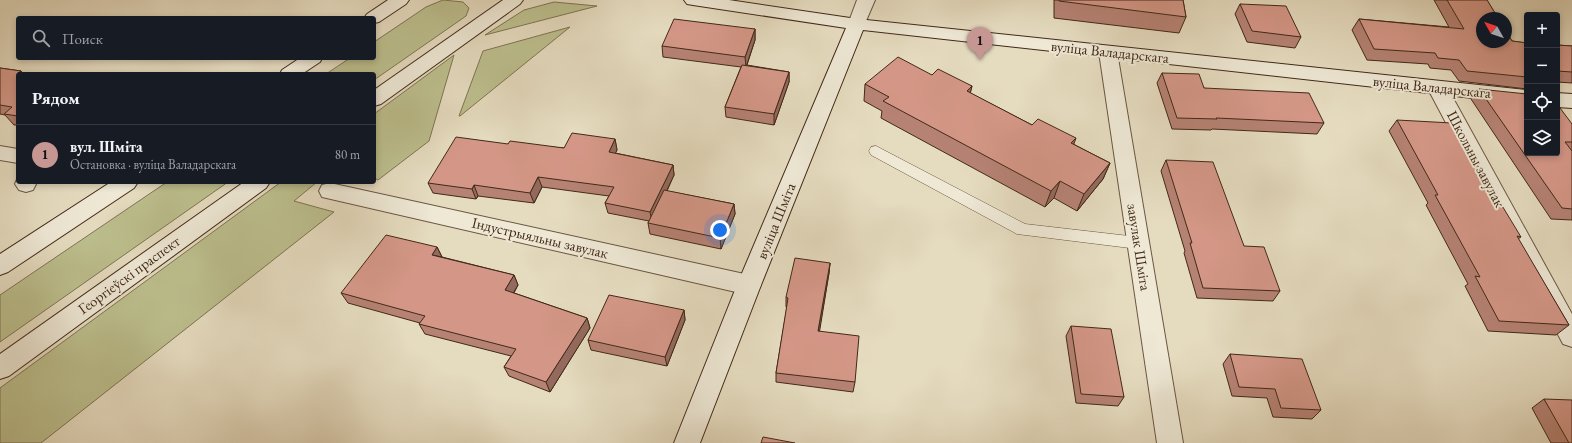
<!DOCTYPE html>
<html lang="ru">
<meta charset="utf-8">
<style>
:root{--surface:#171b24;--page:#242831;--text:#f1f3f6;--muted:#9ea1a6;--line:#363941;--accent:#c59692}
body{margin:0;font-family:"EB Garamond",serif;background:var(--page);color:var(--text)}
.controls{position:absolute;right:12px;top:12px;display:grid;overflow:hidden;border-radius:4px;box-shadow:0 2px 6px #0003}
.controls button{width:36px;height:36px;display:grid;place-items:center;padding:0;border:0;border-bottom:1px solid var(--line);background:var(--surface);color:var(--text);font:20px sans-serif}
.compass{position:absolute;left:1476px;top:12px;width:36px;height:36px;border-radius:50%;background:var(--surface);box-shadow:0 2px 6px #0003;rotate:310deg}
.you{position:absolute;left:720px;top:230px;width:14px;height:14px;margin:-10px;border:3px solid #fff;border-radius:50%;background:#1a73e8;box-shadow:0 0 0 6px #1a73e833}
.badge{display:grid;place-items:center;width:26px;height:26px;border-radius:50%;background:var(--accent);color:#111;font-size:13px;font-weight:700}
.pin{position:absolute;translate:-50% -33px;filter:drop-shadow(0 1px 2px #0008)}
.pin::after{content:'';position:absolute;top:21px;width:14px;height:12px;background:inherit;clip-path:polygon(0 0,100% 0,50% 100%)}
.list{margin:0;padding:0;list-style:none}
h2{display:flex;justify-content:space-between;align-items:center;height:52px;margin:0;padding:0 16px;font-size:17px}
h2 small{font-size:13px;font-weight:400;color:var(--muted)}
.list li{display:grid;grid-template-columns:26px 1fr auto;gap:12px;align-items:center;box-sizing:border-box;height:60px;padding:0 16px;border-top:1px solid var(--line)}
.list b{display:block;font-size:15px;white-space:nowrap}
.list p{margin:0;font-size:13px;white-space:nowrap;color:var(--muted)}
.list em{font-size:13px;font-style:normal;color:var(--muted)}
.icon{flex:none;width:22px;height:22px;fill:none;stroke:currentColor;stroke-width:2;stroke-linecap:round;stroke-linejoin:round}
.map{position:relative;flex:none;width:1572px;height:443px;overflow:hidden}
.search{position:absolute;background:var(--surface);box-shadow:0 2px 6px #0003;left:16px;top:16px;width:360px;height:44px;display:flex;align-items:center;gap:10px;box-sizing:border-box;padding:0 14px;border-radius:4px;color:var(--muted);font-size:15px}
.panel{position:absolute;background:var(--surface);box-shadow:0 2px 6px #0003;left:16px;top:72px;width:360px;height:112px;border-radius:4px}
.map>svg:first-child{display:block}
</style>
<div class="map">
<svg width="1572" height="443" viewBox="0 0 1572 443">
<rect width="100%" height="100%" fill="#e5dbbf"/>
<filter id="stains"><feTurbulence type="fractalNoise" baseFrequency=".005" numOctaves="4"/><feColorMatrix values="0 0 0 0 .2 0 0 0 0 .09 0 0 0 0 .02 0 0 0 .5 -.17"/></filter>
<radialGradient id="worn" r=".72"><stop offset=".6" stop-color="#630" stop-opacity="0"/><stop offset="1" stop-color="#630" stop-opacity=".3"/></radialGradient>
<g fill="#bcbe8d" stroke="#7f7452">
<polygon points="443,0 463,2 469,8 466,16 374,80 374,74 326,74 350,58 374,58 374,42 426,7"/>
<polygon points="554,2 597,6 485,35 524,10"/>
<polygon points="570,27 460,116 459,116 483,51"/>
<polygon points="454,55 429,141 378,180 374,178 374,114"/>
<polygon points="167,182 228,182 0,342 0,295"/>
<polygon points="281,182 317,182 294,201 334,212 41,443 0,443 0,388"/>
</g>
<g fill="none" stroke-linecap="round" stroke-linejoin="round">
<g stroke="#6b5642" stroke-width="1">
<polygon id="lane" points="876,146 1025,224 1138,237 1143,239 1146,243 1143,247 1138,249 1017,234 871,155 869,151 871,147"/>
</g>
<g stroke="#6b5642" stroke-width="2">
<g id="street">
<polygon points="857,0 875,0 863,28 857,29 851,28 848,24"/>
<polygon points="1108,46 1114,48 1117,52 1183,443 1157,443 1099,52 1102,48"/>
<polygon points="1437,81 1444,83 1447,87 1572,314 1572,347 1563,344 1427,87 1430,83"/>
<polygon points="0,146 18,149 18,163 0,160"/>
<polygon points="18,177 18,182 37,182 33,190 26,192 19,190 15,184"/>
<polygon points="330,183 749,275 757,278 761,285 757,292 749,295 322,197 319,191 322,185"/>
</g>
</g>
<g stroke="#422918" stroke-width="2">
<g id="secondary">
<polygon points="388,0 409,0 406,4 379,22 374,23 374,18 364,18 367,14"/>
<polygon points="503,0 523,0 520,4 381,104 374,106 374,90"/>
<polygon points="684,0 729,0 857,19 1527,90 1527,104 863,30 761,285 700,443 674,443 737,285 846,28 693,5 687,4"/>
<polygon points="300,58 322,58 320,62 302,74 280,74 282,70"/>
<polygon points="1557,93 1572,94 1572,108 1557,107"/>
<polygon points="111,182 138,182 134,188 8,272 0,275 0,254"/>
<polygon points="244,182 270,182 266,188 9,376 0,379 0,354"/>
</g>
</g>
<use href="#lane" fill="#eee8d5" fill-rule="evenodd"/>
<use href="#street" fill="#eee8d5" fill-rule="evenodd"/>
<use href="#secondary" fill="#eee8d5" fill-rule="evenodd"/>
</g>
<g fill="#b68274" stroke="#422918">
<polygon points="1054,0 1183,0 1186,17 1179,33 1054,18"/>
<polygon points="1434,0 1487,0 1512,41 1527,43 1527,89 1459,81 1451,70 1430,68 1428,64 1367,60 1352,30 1359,19 1449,27"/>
<polygon points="1240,4 1301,37 1295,48 1247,42 1235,14"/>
<polygon points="755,29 755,40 747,65 789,72 789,82 774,125 726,117 725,107 741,67 663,57 662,46"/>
<polygon points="1557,45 1572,46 1572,83 1557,82"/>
<polygon points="0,68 21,71 24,74 18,74 18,125 14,125 5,115 0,114"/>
<polygon points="1162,73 1204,88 1324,123 1317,134 1212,129 1211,130 1172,129 1157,83"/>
<polygon points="932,75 972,86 970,93 1032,125 1073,144 1110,163 1103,179 1077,211 1054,198 1045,207 881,118 882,111 864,101 865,84"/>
<polygon points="1479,89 1572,124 1572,220 1551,219 1471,99"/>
<polygon points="1397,120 1521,237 1518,239 1569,325 1556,335 1488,331 1465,286 1468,284 1426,205 1428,203 1389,131"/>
<polygon points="615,139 617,150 615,153 673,165 674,175 667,191 734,204 735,214 721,249 650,234 648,223 649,221 608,213 605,203 609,196 542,187 534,203 478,196 476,199 433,193 428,183 508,144 564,148"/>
<polygon points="1166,160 1244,246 1280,291 1273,301 1197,298 1184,253 1185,251 1161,171"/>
<polygon points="437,247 442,257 514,275 518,285 514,293 587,318 590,328 550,392 509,376 504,367 511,356 425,334 419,324 420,323 348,303 341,293"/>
<polygon points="830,263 829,273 819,331 855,382 853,392 776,382 776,373 787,307 786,307 786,297"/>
<polygon points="684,310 685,320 667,366 591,350 588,340"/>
<polygon points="1071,326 1124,397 1118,406 1076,403 1066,336"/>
<polygon points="1230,354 1321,410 1312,419 1273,417 1267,398 1232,396 1223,364"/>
<polygon points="1544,399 1572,443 1551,443 1532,408"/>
</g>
<g fill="#946a5e" stroke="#422918">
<polygon points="755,29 755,40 746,67 745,57"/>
<polygon points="21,71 24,74 18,73"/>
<polygon points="789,72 789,82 774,125 774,114"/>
<polygon points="972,86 968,103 967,91"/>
<polygon points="1076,138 1070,155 1071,143"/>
<polygon points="615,139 617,150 611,163 609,152"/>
<polygon points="1110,163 1103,179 1077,211 1084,194"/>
<polygon points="673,165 674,175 652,222 650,212"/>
<polygon points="538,177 542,187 534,203 530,193"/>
<polygon points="1060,181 1054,198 1045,207 1051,191"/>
<polygon points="474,185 478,196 476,199 472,189"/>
<polygon points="734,204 735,214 721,249 720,238"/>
<polygon points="437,247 442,257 432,255"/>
<polygon points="830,263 829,273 818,341 818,331"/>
<polygon points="514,275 518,285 509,300 505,290"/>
<polygon points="684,310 685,320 667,366 665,357"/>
<polygon points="587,318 590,328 550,392 546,382"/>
</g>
<g fill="#d49787" stroke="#422918">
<polygon points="1059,0 1183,0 1186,17 1059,1"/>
<polygon points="1447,0 1487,0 1498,18 1482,18 1482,42 1506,42 1506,31 1512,41 1527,43 1527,77 1467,71 1459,60 1438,58 1435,53 1374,49 1359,19 1464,29"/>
<polygon points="1240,4 1286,6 1301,37 1252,31"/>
<polygon points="674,19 755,29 745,57 662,46"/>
<polygon points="1557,45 1572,46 1572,72 1557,71"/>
<polygon points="898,57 932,75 938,69 972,86 967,91 1032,125 1038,119 1076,138 1071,143 1110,163 1084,194 1060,181 1051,191 883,101 889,97 865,84"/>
<polygon points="742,65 789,72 774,114 725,107"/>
<polygon points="0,68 21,71 18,73 24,74 18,74 18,116 4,114 12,107 0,105"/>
<polygon points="1162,73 1199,74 1204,88 1309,93 1324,123 1216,118 1217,119 1177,118"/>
<polygon points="1479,89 1527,94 1527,153 1557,153 1557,104 1572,124 1572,142 1565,142 1572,151 1572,209 1562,208"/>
<polygon points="1397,120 1452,123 1521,237 1517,236 1569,325 1499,321 1475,276 1480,277 1435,195 1438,195"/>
<polygon points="572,133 615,139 609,152 673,165 650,212 605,203 614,187 538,177 530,193 474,185 472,189 428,183 456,137 508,144 510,141 564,148"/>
<polygon points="1166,160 1213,162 1244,246 1264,247 1280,291 1203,288 1190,243 1192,243"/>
<polygon points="664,190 734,204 720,238 648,223"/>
<polygon points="386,235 437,247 432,255 514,275 505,290 587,318 546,382 504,367 516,349 419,324 425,316 341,293"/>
<polygon points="795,258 830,263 818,331 859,336 855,382 776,373 788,298 786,297"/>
<polygon points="609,295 684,310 665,357 588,340"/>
<polygon points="1071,326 1111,329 1124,397 1081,394"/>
<polygon points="1230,354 1302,359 1321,410 1281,408 1275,389 1239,387"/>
<polygon points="1544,399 1572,400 1572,443 1569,443"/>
<polygon points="763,437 795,443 761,443"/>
</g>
<g text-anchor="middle" stroke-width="4" stroke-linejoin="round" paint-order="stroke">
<g font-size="15" fill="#422918" stroke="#eee8d5">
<text transform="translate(1110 52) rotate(6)" y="5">вуліца Валадарскага</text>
<text transform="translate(1432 87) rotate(6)" y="5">вуліца Валадарскага</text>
<text transform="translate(1476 159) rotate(62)" y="5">Школьны завулак</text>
<text transform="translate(776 221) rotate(-68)" y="5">вуліца Шміта</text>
<text transform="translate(540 238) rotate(13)" y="5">Індустрыяльны завулак</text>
<text transform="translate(1139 247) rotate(81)" y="5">завулак Шміта</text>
<text transform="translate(129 275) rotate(-36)" y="5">Георгіеўскі праспект</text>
</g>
</g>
<rect width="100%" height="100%" filter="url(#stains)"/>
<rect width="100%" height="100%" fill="url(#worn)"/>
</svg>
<div class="controls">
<button>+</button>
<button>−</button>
<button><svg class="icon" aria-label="locate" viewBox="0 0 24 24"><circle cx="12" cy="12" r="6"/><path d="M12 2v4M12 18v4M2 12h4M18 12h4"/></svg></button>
<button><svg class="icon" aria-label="layers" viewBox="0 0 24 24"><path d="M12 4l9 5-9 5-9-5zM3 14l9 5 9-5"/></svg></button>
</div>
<svg class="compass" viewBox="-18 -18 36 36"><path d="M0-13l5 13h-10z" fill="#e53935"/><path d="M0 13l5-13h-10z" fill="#9ea1a6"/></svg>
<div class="you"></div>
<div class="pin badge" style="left:980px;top:60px">1</div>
<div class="search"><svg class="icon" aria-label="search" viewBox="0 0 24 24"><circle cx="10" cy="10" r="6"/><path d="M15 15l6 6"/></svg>Поиск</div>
<section class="panel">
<h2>Рядом<small></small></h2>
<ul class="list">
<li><span class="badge">1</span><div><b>вул. Шміта</b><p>Остановка · вуліца Валадарскага</p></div><em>80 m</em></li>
</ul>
</section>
</div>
